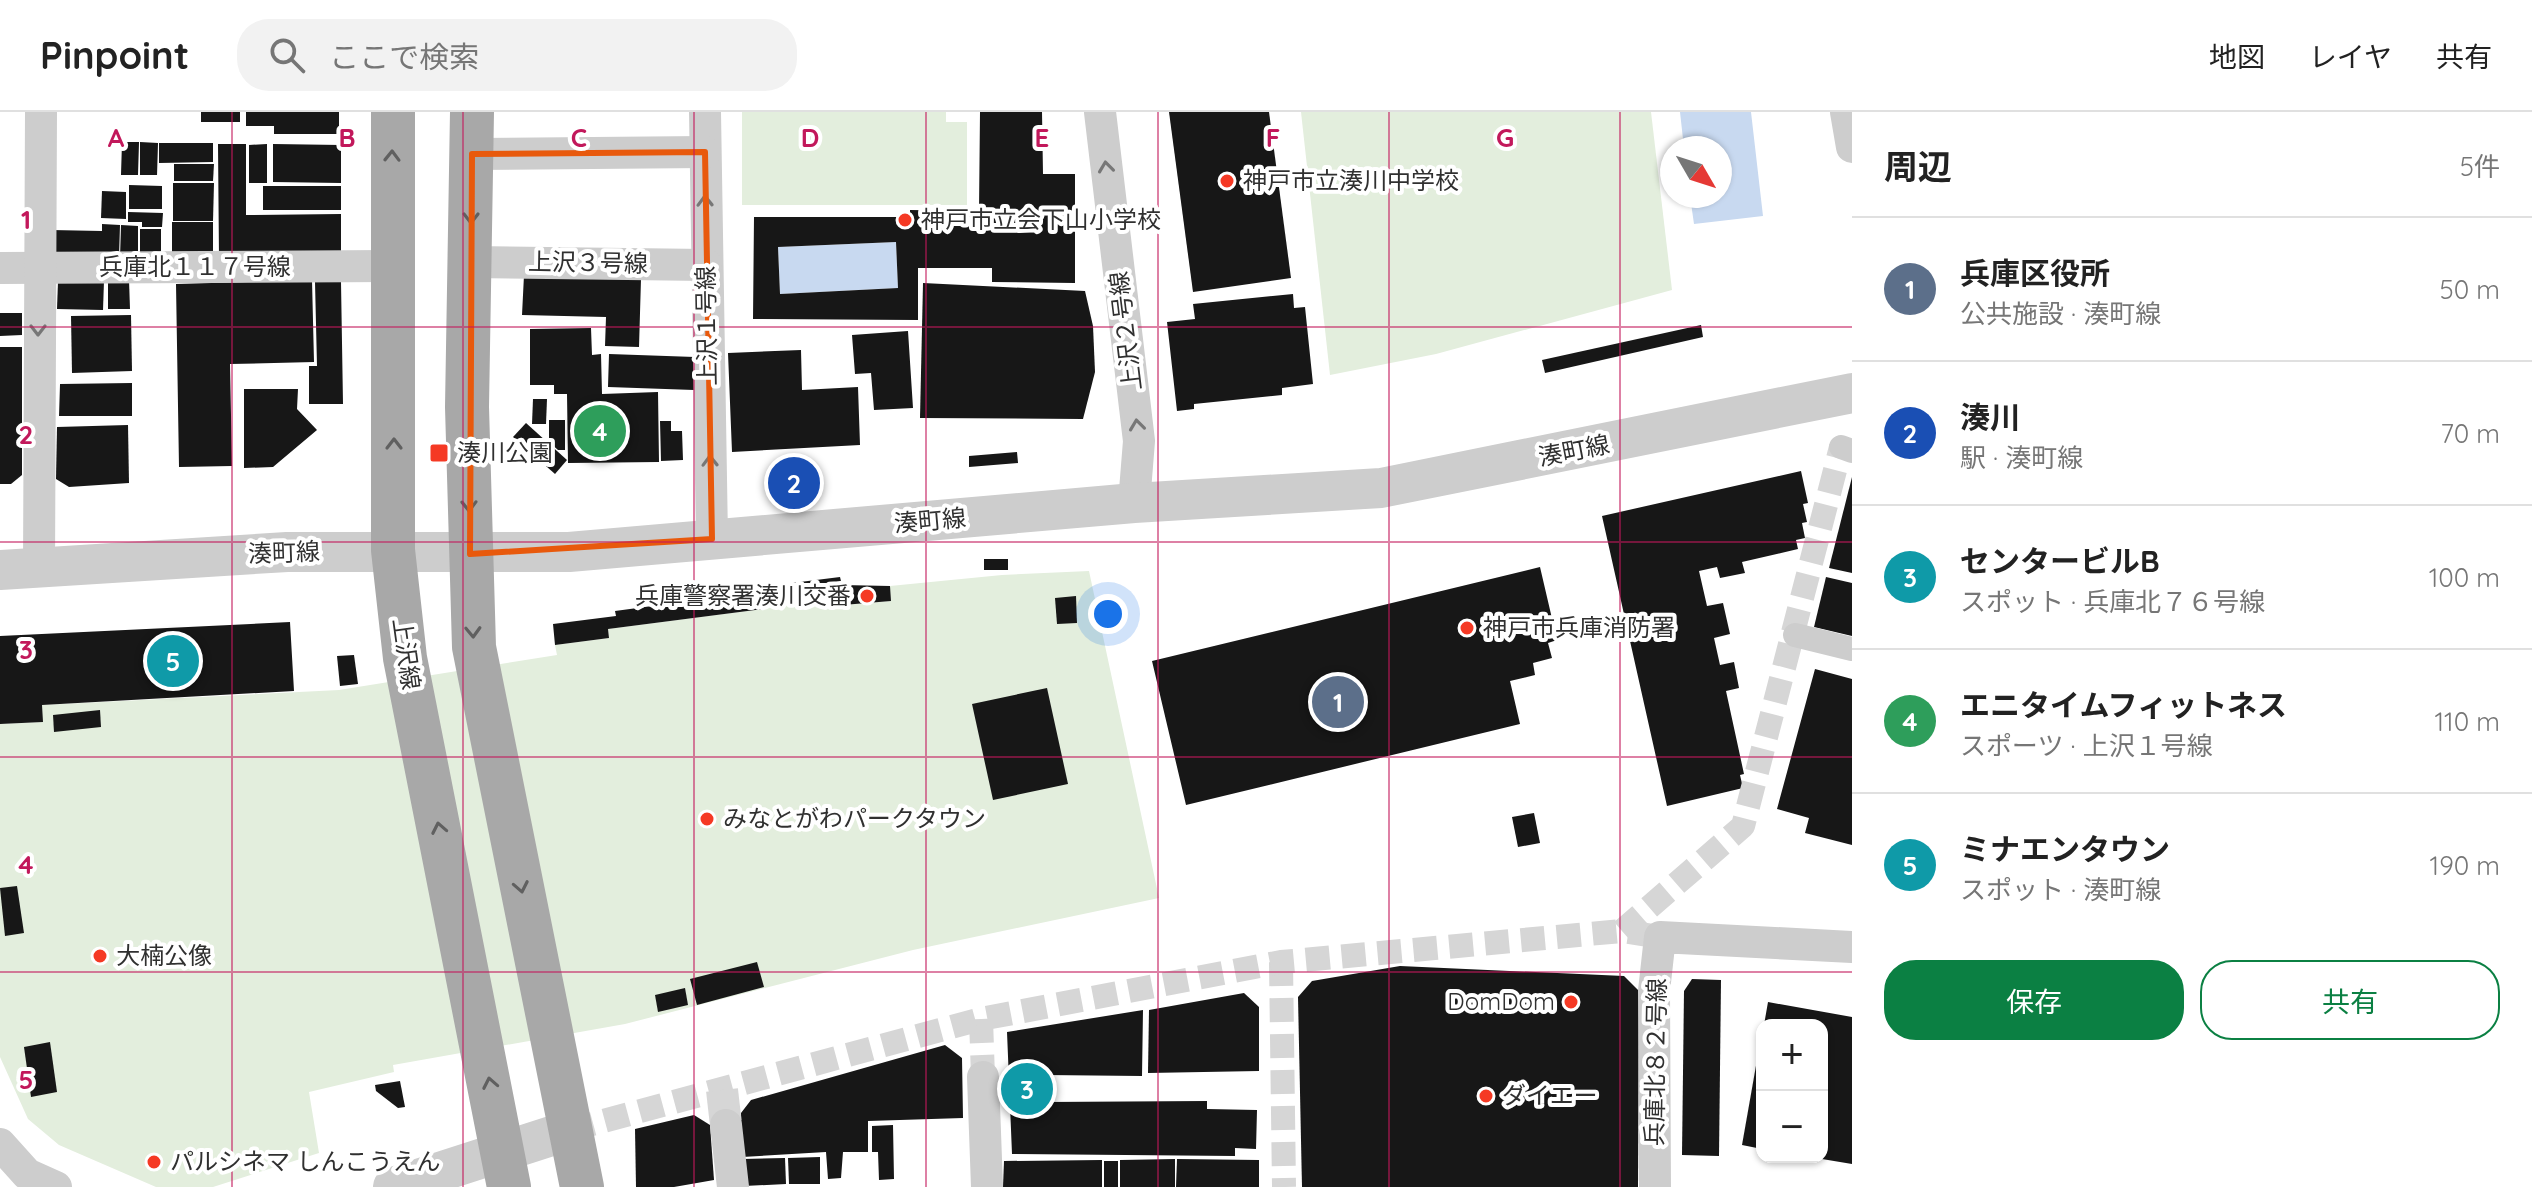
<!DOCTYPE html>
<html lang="ja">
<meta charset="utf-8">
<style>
:root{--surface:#fff;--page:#f2f2f2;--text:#222;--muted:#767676;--line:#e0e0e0;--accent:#0b8043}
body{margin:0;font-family:Quicksand,"Noto Sans JP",sans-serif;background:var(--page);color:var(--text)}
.controls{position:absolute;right:24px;bottom:24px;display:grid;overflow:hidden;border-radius:16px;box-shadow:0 2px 6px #0004}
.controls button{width:72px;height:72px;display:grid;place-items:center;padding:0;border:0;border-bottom:2px solid var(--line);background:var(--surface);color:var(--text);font:40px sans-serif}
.compass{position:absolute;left:1660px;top:24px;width:72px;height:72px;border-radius:50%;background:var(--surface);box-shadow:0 2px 6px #0004;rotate:129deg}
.you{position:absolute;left:1108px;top:502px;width:28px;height:28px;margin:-20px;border:6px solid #fff;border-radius:50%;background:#1a73e8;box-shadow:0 0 0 12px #1a73e833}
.badge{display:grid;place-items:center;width:52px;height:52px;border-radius:50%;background:var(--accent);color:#fff;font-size:26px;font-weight:700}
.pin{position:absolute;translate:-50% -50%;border:4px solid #fff;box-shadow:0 2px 8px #0006}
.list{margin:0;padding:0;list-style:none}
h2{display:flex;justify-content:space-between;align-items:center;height:104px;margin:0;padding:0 32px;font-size:34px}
h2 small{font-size:26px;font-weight:400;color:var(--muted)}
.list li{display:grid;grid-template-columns:52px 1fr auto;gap:24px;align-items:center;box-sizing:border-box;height:144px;padding:0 32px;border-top:2px solid var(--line)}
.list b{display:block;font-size:30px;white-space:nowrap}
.list p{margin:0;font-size:26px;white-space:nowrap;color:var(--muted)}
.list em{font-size:26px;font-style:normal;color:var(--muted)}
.actions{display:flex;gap:16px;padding:24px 32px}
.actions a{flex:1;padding:18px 0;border:2px solid var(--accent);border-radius:32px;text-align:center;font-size:28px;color:var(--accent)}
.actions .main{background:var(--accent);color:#fff}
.icon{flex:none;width:44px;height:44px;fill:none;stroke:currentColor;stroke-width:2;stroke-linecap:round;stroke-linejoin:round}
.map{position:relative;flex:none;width:1852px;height:1075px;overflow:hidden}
header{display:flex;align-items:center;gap:48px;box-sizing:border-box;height:112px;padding:0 40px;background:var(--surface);border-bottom:2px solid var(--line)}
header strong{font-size:38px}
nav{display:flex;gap:44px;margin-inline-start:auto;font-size:28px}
.search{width:560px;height:72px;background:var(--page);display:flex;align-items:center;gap:20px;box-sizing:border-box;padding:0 28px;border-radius:32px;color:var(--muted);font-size:30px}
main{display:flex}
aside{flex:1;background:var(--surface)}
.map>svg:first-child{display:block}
</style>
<header>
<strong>Pinpoint</strong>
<div class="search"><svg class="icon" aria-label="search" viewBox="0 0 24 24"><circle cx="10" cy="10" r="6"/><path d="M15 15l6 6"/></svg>ここで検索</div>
<nav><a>地図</a><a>レイヤ</a><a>共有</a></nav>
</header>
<main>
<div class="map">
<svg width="1852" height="1075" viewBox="0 0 1852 1075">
<rect width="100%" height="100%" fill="#fff"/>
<g fill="#e3eedd">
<polygon points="742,0 946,0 946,10 967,10 967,93 742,93"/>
<polygon points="1301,0 1651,0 1672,178 1436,242 1330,263"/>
<polygon points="1089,459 1159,786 913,838 625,912 393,953 394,960 309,980 319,1041 213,1075 156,1075 59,1033 28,1007 0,945 0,612 42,610 42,593 339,578 557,543 555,533 609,526 608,517 762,497 762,488 843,478 843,493 890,489 890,474 1002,463"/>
</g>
<g fill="#c8d9f0">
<polygon points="1680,0 1751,0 1763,104 1694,112 1690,84 1720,84 1720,36 1684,36"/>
<polygon points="896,130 898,176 780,182 778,135"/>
</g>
<g fill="#171717" fill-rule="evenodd">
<rect x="201" y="0" width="39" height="10"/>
<polygon points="246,0 339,0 339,22 274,22 274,14 246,14"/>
<path d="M980,0h62l1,62h32v109l-83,-1v-14h-74v52l-165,-1 1,-102h156v-7l69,1zM896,130l2,46 -118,6 -2,-47z"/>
<polygon points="1169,0 1269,0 1291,166 1193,180"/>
<polygon points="122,30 139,30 138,63 121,63"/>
<polygon points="140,30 158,31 157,63 140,63"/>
<polygon points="159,31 213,31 213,50 159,51"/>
<polygon points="218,32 246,32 246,103 341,102 341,145 219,146"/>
<polygon points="267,32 267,71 249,71 249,33"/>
<polygon points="273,32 341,33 341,71 273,70"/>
<polygon points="174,52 214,52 213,69 174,69"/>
<polygon points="173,71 214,71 213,109 173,109"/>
<polygon points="129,73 162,74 162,97 129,97"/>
<rect x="263" y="74" width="78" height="24"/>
<polygon points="102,79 126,80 126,107 101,106"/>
<polygon points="128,100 163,101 162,115 142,115 142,110 128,110"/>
<polygon points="172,110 213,110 213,147 172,148"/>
<polygon points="102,112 120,113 119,145 57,146 51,118 102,119"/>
<polygon points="121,113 138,114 138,146 120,146"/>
<polygon points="140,117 161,117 161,147 140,146"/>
<polygon points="524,163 641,167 639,235 605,234 606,205 522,203"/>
<polygon points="108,168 129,168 130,197 108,197"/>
<polygon points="312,168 314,250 230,252 232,354 179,355 176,172"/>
<polygon points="58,169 104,169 103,198 57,197"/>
<polygon points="315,170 341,170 343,292 309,292 309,254 317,254"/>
<polygon points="923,171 1085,179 1093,214 1095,260 1083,307 920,306"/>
<polygon points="1293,182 1294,196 1305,195 1313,272 1282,276 1282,283 1194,292 1194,297 1177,299 1167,210 1195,207 1193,192"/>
<polygon points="0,201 22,201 22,223 0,224"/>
<polygon points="131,203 132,259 72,261 71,204"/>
<polygon points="1701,213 1703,225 1545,261 1542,248"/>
<polygon points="591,216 592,243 601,242 602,282 658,280 659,350 568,351 567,282 554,282 554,273 530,273 530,217"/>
<polygon points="908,219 913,296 874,298 871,261 855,262 852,223"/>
<polygon points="0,235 22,235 22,363 11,372 0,372"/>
<polygon points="801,238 802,278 858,275 860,333 732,340 728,241"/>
<polygon points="609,242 695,245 694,278 608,275"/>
<polygon points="132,271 132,304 59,304 60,272"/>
<polygon points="244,277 298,277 297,297 317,318 273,355 244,356"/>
<polygon points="533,287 547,287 546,312 532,312"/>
<polygon points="549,308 565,308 565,338 558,338 549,330"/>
<polygon points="660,309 671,309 671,319 682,319 683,348 661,349"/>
<polygon points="526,311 567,348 555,362 513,325"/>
<polygon points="128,313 129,371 69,375 56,367 57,315"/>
<polygon points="1017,340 1018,351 969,355 969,344"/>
<polygon points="1801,359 1808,391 1803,392 1807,410 1802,411 1805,426 1796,428 1798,437 1742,450 1745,461 1720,466 1717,455 1699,459 1707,494 1723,491 1730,522 1714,526 1720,553 1734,550 1739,576 1726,579 1744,662 1740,663 1743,676 1667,694 1602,404"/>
<polygon points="1852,365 1852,461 1829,456"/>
<rect x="984" y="447" width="24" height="11"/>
<polygon points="1540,455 1557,528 1548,531 1552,546 1533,551 1535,563 1510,569 1520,612 1186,693 1152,549"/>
<polygon points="840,465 842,473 890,474 891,489 843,493 843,478 762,488 763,497 608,517 609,526 555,533 553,512 616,504 615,499 697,488 697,483"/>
<polygon points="1826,465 1852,471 1852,524 1814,515"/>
<polygon points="1076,484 1077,511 1057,512 1055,486"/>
<polygon points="290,510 294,579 42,593 43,610 0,612 0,524"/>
<polygon points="354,543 358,572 340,574 337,544"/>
<polygon points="1815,557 1852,567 1852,733 1805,721 1809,706 1777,697"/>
<polygon points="1047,576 1068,672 993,688 972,592"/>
<polygon points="100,598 101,615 54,620 53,603"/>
<polygon points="1534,701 1540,731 1518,735 1512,705"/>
<polygon points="17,774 24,821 5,824 0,776"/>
<polygon points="757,850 764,875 697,893 690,867"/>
<polygon points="1400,854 1624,864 1639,879 1638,1075 1302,1075 1298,885 1312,869"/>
<polygon points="1692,867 1721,868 1719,1044 1682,1043 1684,879"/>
<polygon points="685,876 688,893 658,900 655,883"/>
<polygon points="1244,881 1259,895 1259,959 1148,961 1149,898"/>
<polygon points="1768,890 1852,905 1852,1052 1822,1047 1822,913 1764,913"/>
<polygon points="1143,898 1142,964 1045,963 1046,990 1207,989 1207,997 1257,998 1256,1037 1235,1036 1235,1044 1012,1042 1007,920"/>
<polygon points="50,930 57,980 31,985 24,935"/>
<polygon points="1760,931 1762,931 1762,1037 1742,1033"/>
<polygon points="945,933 962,946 963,1006 868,1009 868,1040 843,1040 841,1066 828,1067 826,1040 742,1045 741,1001 751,988"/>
<polygon points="400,969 405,995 398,996 376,979 375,973"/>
<polygon points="694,1003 710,1013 714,1068 674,1075 636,1075 635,1017"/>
<polygon points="893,1013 894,1067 879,1068 878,1040 872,1040 872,1014"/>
<polygon points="820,1045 820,1072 789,1072 788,1046"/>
<polygon points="785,1046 786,1072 744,1074 743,1047"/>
<polygon points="1175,1047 1175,1075 1120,1075 1120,1048"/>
<polygon points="1177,1047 1259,1048 1259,1075 1176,1075"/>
<polygon points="1102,1048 1102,1075 1003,1075 1004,1049"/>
<rect x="1104" y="1049" width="14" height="26"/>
</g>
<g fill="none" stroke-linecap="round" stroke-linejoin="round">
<g stroke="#d6d6d6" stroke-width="24" stroke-dasharray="24 12" stroke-linecap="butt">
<polyline points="1622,819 1743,714 1841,335"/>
<polyline points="1281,850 1284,1075"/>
<polyline points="981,907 983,965"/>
<polyline points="570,1018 981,907 1281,850 1622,819 1660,825"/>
</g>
<polyline stroke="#d6d6d6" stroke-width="32" stroke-dasharray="32 16" stroke-linecap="butt" points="722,978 726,1013"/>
<g stroke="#cdcdcd" stroke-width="24">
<polyline points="1841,335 1852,339"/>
<polyline points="1795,523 1852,537"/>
</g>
<g stroke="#cdcdcd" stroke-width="32">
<polyline points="705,0 712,427"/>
<polyline points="1100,0 1139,329 1134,391"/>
<polyline points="1846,0 1852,35"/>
<polyline points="472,42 705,40"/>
<polyline points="471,150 706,153"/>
<polyline points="0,156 391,154"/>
<polyline points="39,456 41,0"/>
<polyline points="983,965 987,1075"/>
<polyline points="726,1013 733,1075"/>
<polyline points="0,1032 27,1062 56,1075"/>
<polyline points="1655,1075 1654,879 1660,825 1852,835"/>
</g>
<g stroke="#cdcdcd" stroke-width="40">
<polyline points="0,458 287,440 569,440 1134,391 1381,376 1852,281"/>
<polyline points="393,1075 570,1018"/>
</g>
<g stroke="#a8a8a8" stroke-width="44">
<polyline points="393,0 393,438 405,546 509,1075"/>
<polyline points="472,0 467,295 474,535 582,1075"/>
</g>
</g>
<defs><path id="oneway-chevron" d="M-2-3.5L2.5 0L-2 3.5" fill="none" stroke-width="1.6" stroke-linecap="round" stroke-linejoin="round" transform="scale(2)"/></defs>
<g stroke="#606060">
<use href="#oneway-chevron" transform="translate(392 44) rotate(-89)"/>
<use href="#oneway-chevron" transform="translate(471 106) rotate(90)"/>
<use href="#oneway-chevron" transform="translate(394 332) rotate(-90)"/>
<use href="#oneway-chevron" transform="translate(469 394) rotate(89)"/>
<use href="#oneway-chevron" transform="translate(473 520) rotate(88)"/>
<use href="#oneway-chevron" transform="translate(439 716) rotate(-101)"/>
<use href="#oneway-chevron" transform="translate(521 775) rotate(79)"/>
<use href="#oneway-chevron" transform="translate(490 971) rotate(-101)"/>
</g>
<g stroke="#777">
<use href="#oneway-chevron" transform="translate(1106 55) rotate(-97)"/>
<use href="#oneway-chevron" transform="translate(705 89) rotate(-91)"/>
<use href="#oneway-chevron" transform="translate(38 218) rotate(90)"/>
<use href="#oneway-chevron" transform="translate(1137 313) rotate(-97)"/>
<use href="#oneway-chevron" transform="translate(710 349) rotate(-91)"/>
</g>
<path fill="none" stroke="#e8590c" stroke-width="6" stroke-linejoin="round" d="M705,40l7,387 -242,15 2,-400z"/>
<path fill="none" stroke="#c2185b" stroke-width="2" stroke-opacity="0.55" d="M232,0v1075M463,0v1075M694,0v1075M926,0v1075M1158,0v1075M1389,0v1075M1620,0v1075M0,215h1852M0,430h1852M0,645h1852M0,860h1852"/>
<g fill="#f53924" stroke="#fff" stroke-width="3">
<circle cx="1227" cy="69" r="8"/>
<circle cx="905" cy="108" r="8"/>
<rect x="429" y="331" width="20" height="20" rx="4"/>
<circle cx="867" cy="484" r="8"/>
<circle cx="1467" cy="516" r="8"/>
<circle cx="707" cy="707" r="8"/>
<circle cx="100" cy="844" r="8"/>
<circle cx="1571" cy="890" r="8"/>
<circle cx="1486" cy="984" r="8"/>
<circle cx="154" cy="1050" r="8"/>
</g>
<g text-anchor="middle" stroke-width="8" stroke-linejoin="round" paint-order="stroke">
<g font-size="24" fill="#303030" stroke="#fff" text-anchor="start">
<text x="1243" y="77">神戸市立湊川中学校</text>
<text x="921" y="116">神戸市立会下山小学校</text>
<text x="457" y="349">湊川公園</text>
<text x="851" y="492" text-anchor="end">兵庫警察署湊川交番</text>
<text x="1483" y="524">神戸市兵庫消防署</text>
<text x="723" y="715">みなとがわパークタウン</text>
<text x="116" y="852">大楠公像</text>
<text x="1555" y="898" text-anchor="end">DomDom</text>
<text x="1502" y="992">ダイエー</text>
<text x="170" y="1058">パルシネマ しんこうえん</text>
</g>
<g font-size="24" fill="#303030" stroke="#fff">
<text transform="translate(588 151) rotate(1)" y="8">上沢３号線</text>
<text x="195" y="163">兵庫北１１７号線</text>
<text transform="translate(707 214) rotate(-91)" y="8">上沢１号線</text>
<text transform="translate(1126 219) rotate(-97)" y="8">上沢２号線</text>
<text transform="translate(1574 339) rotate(-11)" y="8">湊町線</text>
<text transform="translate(930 409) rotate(-5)" y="8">湊町線</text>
<text transform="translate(284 441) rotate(-2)" y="8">湊町線</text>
<text transform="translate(406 542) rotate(82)" y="8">上沢線</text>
<text transform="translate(1656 950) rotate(-89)" y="8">兵庫北８２号線</text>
</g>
</g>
<g font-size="26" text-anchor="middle" font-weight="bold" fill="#c2185b" stroke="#fff" stroke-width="8" stroke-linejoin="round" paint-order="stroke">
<text x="116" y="35">A</text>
<text x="347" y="35">B</text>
<text x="579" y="35">C</text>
<text x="810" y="35">D</text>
<text x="1042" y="35">E</text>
<text x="1273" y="35">F</text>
<text x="1505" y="35">G</text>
<text x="26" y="117">1</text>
<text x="26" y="332">2</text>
<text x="26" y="547">3</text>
<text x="26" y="762">4</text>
<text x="26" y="977">5</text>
</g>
</svg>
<div class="controls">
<button>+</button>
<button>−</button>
</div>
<svg class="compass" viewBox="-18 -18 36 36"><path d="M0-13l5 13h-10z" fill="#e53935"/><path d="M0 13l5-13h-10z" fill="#767676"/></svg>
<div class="you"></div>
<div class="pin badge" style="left:1338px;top:590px;background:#5c6f8a">1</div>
<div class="pin badge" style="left:794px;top:371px;background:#1a4fb4">2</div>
<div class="pin badge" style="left:1027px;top:977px;background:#0f9aa8">3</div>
<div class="pin badge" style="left:600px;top:319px;background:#2e9e5b">4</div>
<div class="pin badge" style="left:173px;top:549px;background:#0f9aa8">5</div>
</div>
<aside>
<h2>周辺<small>5件</small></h2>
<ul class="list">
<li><span class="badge" style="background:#5c6f8a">1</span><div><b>兵庫区役所</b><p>公共施設 · 湊町線</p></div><em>50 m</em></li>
<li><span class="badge" style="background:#1a4fb4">2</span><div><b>湊川</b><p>駅 · 湊町線</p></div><em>70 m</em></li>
<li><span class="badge" style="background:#0f9aa8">3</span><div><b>センタービルB</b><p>スポット · 兵庫北７６号線</p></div><em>100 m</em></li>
<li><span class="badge" style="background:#2e9e5b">4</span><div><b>エニタイムフィットネス</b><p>スポーツ · 上沢１号線</p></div><em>110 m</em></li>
<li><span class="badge" style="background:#0f9aa8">5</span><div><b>ミナエンタウン</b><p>スポット · 湊町線</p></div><em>190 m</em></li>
</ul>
<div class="actions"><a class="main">保存</a><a>共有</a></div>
</aside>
</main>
